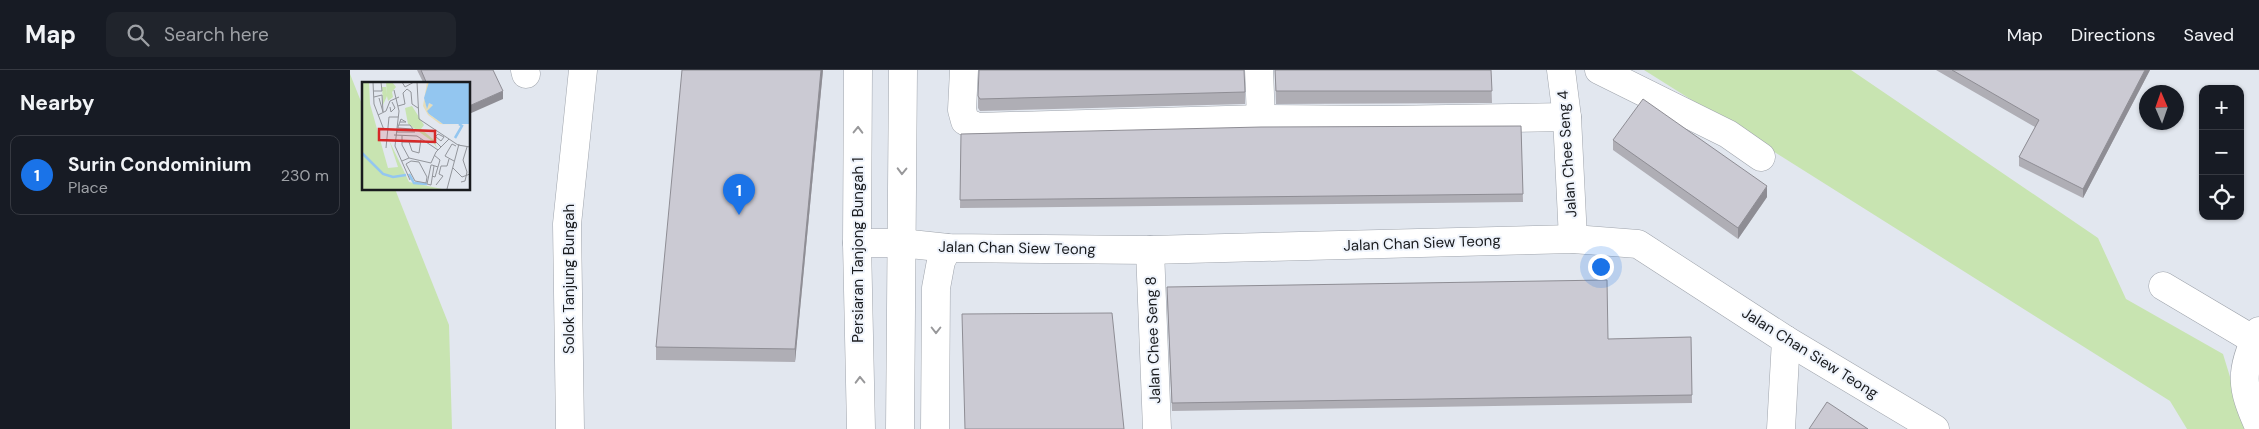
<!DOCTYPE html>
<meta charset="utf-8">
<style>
:root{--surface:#171b24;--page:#20242c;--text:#f1f3f6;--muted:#9ea1a6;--line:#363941;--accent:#1a73e8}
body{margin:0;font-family:"DM Sans",sans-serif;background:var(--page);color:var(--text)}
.controls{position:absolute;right:15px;top:15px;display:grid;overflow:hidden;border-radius:10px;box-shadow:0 1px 4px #0004}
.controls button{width:45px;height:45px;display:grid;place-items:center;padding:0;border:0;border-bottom:1px solid var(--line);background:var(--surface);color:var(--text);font:25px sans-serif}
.compass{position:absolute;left:1789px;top:15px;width:45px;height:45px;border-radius:50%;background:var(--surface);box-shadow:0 1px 4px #0004;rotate:358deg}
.you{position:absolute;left:1250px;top:196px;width:18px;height:18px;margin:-12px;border:4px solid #fff;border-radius:50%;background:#1a73e8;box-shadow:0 0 0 8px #1a73e833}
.badge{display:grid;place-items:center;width:32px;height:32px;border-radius:50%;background:var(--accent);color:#fff;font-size:16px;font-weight:700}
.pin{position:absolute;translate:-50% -41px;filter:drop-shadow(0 1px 2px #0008)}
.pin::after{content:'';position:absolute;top:26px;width:18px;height:15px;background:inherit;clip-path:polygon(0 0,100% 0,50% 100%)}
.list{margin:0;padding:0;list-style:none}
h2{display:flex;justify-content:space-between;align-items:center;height:65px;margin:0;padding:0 20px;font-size:21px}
h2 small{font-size:16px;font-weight:400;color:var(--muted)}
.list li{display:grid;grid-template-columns:32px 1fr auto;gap:15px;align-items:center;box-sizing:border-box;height:80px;margin:0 10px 10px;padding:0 10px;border:1px solid var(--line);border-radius:10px}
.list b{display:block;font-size:19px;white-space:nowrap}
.list p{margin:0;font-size:16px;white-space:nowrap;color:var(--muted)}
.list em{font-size:16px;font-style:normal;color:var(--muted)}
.icon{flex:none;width:28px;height:28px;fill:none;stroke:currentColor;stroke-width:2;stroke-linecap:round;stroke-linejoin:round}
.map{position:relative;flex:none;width:1909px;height:359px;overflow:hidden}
header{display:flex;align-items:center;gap:30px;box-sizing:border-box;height:70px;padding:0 25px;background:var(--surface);border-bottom:1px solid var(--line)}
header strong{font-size:24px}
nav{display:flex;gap:28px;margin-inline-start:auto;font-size:18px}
.search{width:350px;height:45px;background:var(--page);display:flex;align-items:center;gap:12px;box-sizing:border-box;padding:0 18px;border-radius:10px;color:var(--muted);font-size:19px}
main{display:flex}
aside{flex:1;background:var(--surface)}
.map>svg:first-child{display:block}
</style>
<header>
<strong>Map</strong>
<div class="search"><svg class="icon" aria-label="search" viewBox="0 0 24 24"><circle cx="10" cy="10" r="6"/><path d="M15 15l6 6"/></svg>Search here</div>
<nav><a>Map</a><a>Directions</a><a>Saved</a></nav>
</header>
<main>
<aside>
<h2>Nearby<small></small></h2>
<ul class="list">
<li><span class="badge">1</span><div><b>Surin Condominium</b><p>Place</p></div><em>230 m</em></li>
</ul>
</aside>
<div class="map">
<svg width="1909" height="359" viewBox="0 0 1909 359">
<rect width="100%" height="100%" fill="#e2e7ef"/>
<g fill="#c8e4b1">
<polygon points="1294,0 1501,0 1748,168 1776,229 1873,284 1896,359 1837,359 1820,331"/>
<polygon points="0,4 14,39 14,119 45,119 99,255 102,359 0,359"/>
</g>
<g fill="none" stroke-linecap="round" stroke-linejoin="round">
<g stroke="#9fa4ac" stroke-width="29">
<g id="minor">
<polyline points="175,0 176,4"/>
<polyline points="508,0 507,173 511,359"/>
<polyline points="614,0 612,40 615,51 627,57 911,49 1034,50 1217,47"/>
<polyline points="909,0 911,49"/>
<polyline points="1211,0 1217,47 1223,169"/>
<polyline points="1249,0 1378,64 1411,87"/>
<polyline points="507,173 551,173 598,178 800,180 1223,169 1288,174 1436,270 1585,359"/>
<polyline points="800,180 807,359"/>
<polyline points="1813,216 1904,270"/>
<path d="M1909,261c-20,41 -18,56 0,96"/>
<polyline points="220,359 217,154 233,0"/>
<polyline points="550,359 553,0"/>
<polyline points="585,359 586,218 591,191 598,178"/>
<polyline points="1431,359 1436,270"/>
</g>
</g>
<use href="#minor" stroke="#fff" stroke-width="28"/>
</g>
<g fill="#afaeb5">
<polygon points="67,0 143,0 153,29 119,14 74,14"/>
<polygon points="473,0 445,292 306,290 306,277"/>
<polygon points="925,0 1141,0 1142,33 926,34"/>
<polygon points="1586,0 1800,0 1733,128 1669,96 1669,87 1685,57"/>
<polygon points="895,22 895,34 630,41 628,38 628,26"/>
<polygon points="1171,56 1173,132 610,138 611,64"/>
<polygon points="1263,70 1417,127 1388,169 1263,80"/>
<polygon points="817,225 1258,269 1341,267 1342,333 822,341"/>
</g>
<g fill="#8e8d94">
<polygon points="471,0 473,0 445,292 445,279"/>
<polygon points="1795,0 1800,0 1733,128 1733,119"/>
<polygon points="153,21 153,29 119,44 119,36"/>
<polygon points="1417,116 1417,127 1388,169 1388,158"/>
</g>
<g fill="#cbcad3" stroke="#8e8d94">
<polygon points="71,0 143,0 153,21 119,36 119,14 77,14"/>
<polygon points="332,0 471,0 445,279 306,277"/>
<polygon points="629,0 894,0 895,22 630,29 628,26"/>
<polygon points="925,0 1141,0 1142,21 926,21"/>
<polygon points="1602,0 1795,0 1733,119 1669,87 1689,50"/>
<polygon points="1293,29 1417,116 1388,158 1263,70"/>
<polygon points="1171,56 1173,124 610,130 611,64 911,57"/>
<polygon points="1257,210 1258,269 1341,267 1342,325 822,333 817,217"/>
<polygon points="762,243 774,359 615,359 612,244"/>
<polygon points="1477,332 1518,359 1459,359"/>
</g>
<defs><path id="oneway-chevron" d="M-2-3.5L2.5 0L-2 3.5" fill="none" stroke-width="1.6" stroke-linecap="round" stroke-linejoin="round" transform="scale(1.25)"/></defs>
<g stroke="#98989a">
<use href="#oneway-chevron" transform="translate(508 60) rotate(-89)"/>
<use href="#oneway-chevron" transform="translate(552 101) rotate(91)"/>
<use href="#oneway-chevron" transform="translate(586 260) rotate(90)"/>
<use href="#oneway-chevron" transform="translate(510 310) rotate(-91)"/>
</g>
<g text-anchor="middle" stroke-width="4" stroke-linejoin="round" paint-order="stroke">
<g font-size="15" fill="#191b1e" stroke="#eff4fc">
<text transform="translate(1217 84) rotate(-94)" y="5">Jalan Chee Seng 4</text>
<text transform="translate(1072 173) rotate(-2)" y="5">Jalan Chan Siew Teong</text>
<text transform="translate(667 178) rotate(1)" y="5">Jalan Chan Siew Teong</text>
<text transform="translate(508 180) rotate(-90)" y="5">Persiaran Tanjong Bungah 1</text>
<text transform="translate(219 209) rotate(-90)" y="5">Solok Tanjung Bungah</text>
<text transform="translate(803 270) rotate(-92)" y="5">Jalan Chee Seng 8</text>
<text transform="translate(1460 283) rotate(32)" y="5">Jalan Chan Siew Teong</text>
</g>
</g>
<g transform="translate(12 12)">
<rect width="108" height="108" fill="#e2e7ef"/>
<path d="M0,0h7l1,22 18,64 10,-1 -9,-27 20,42 33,7h-80zM24,0h6l4,5 -4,5 1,5 -5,4 -1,-5 -4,9 -1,-18h4l1,8zM50,24l12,19 -3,4 13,11 3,8 -5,-7 -24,-17 -3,-16z" fill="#c8e4b1"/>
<path d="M65,0l3,2 -6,14 3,10 2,-5 4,2 -4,9 14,10 26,2 -29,-2 -12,-9 -5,-9z" fill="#e7ddb8"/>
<path d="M67,0h40v42h-26l-14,-10 -2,-3 6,-6 -4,-2 -2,6 -3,-11z" fill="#93c6f0"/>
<path fill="none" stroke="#93c6f0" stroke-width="2.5" d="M93,56l7,-12 -3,-2M0,71l21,21 10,3 13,-2M47,92l5,9 13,1"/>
<path fill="none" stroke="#92959b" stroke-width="1" d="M11,0l1,22 10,26M40,0l3,5 9,-5M55,0l2,37 39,26 12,2M32,8l5,21 -4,35 15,34M11,9h9l-1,-9M12,15l8,-2 1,17 -4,-14M36,24l7,-2 -2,-11 4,-4 4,3 1,12 6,4M28,25l1,5 4,-4 -3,-6M16,33l8,-4 4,-10 9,-4M37,43h11l3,4M36,46v-1l3,-8 5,3h-6M36,46l15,1M35,47v3h18M32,53l23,1 21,14M40,54v9l7,13M74,55l5,4 3,-4 -6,-3 -2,2 -1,3 -1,1 7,7M40,60h19M47,60l3,9 7,2 2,-14M24,66l3,-31h9M40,79l7,-3 22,5 5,-11 13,-13M49,79l8,1 8,15 -1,6 -11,-2 -9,-17zM92,79l-9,-5 7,-12 4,2M72,84l-3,19 -4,-1 4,-19h1l6,2M91,86l9,9 8,-3M70,94l3,1 5,-17 -6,-5M99,100l4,-1 2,-9 -4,-12 4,-13M74,103l7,-9 -4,-2 2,-8h6l2,-7M85,107l12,-45"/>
<path fill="#d62828" fill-opacity="0.15" stroke="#d62828" stroke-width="2.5" d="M17,47l56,2v11l-56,-2z"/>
<rect width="108" height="108" fill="none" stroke="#191b1e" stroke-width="2.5"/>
</g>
</svg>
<div class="controls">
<button>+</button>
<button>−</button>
<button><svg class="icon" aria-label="locate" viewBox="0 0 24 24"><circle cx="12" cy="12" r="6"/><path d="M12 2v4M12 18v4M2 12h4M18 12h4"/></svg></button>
</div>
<svg class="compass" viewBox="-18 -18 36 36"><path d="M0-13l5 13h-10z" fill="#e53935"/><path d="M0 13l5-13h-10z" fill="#9ea1a6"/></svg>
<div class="you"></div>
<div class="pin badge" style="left:389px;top:145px">1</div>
</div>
</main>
